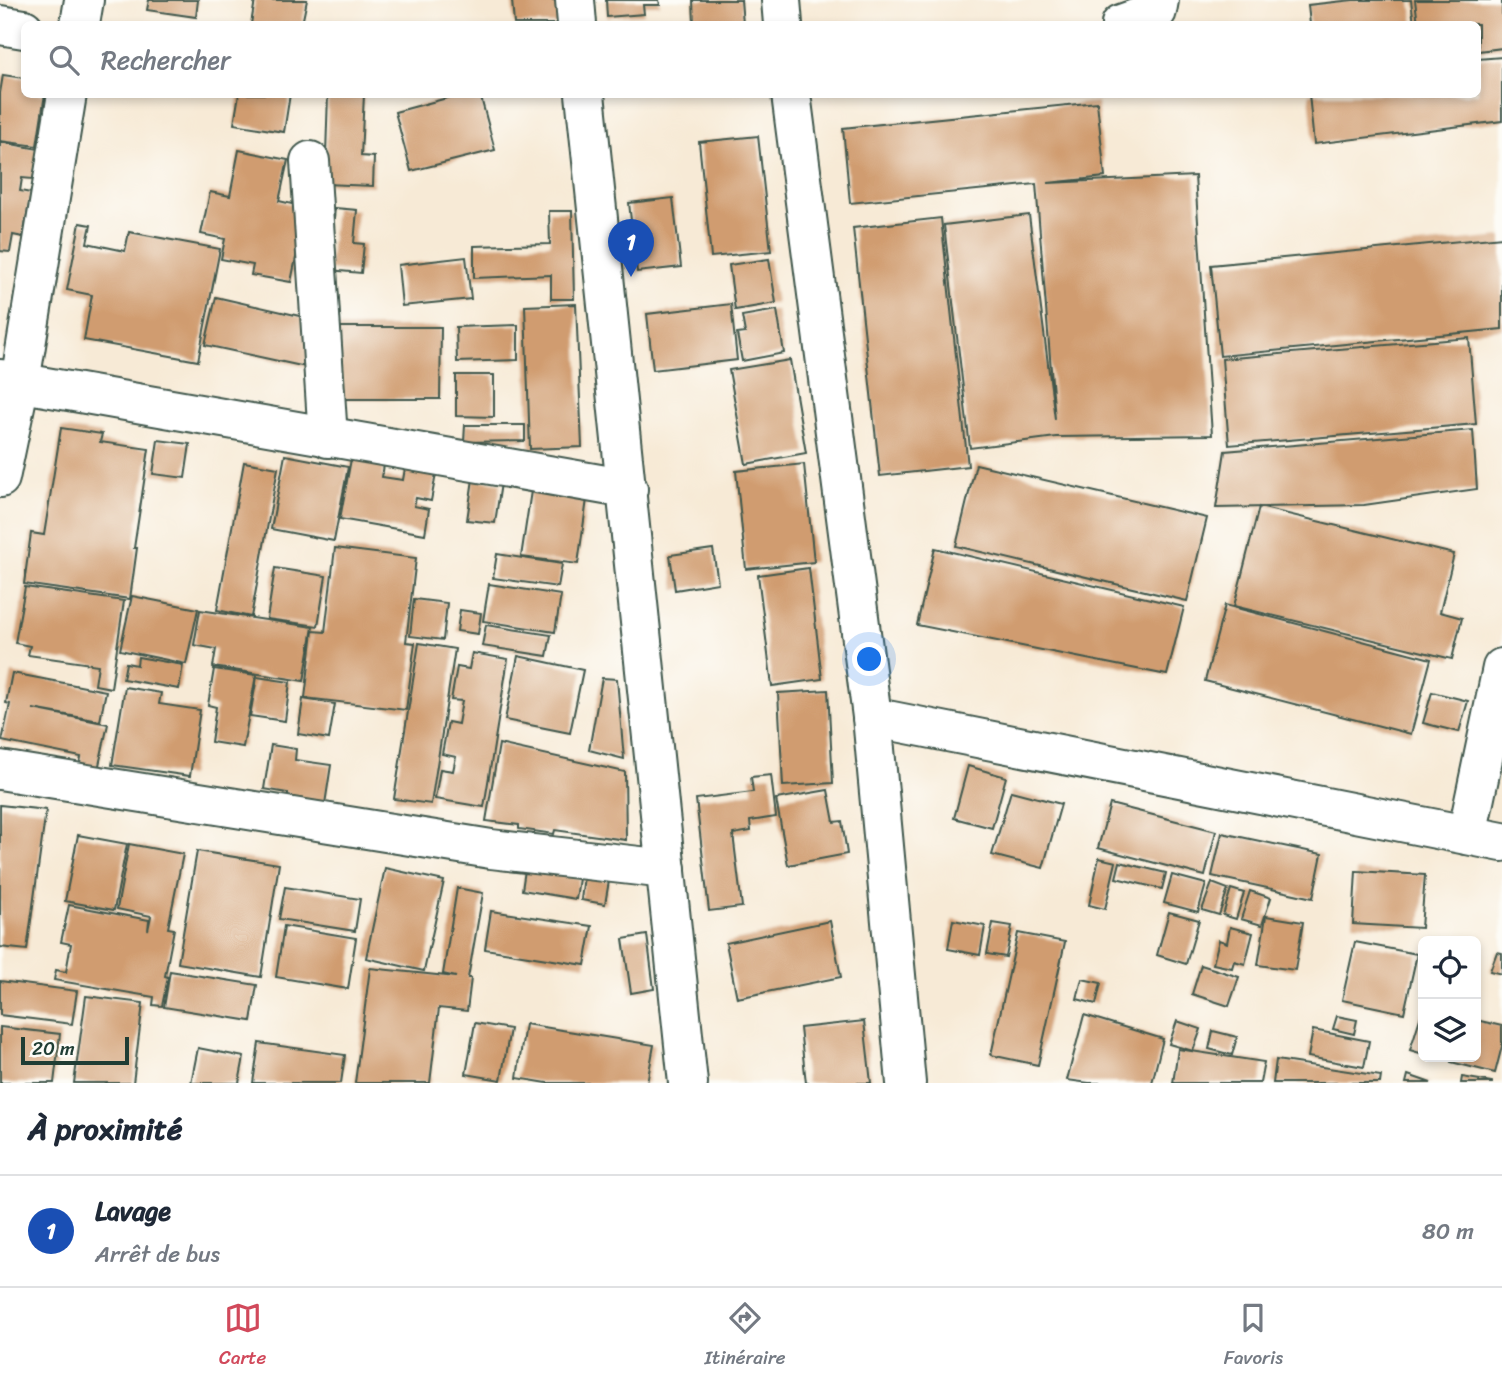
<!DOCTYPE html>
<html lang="fr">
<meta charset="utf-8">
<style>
:root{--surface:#fff;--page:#f6f6f7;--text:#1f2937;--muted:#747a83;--line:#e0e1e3;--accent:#d1495b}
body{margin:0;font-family:Sriracha,sans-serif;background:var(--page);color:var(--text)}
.controls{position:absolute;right:21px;bottom:21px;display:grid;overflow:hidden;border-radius:10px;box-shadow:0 4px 10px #0003}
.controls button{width:63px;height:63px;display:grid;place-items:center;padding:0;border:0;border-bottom:2px solid var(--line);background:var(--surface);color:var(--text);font:35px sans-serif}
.scale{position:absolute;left:21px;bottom:18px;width:108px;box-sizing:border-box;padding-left:7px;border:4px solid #1f3d34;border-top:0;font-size:19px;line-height:24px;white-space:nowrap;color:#1f3d34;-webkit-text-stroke:5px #fdfcf7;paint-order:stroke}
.you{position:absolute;left:870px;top:660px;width:24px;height:24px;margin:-18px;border:5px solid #fff;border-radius:50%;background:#1a73e8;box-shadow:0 0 0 10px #1a73e833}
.badge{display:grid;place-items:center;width:46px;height:46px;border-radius:50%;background:var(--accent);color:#fff;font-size:23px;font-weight:700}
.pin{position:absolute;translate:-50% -58px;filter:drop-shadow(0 2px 4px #0008)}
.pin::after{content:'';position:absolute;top:37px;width:24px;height:21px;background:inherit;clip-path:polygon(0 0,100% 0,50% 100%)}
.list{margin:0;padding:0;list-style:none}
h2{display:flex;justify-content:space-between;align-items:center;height:91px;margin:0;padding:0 28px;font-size:30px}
h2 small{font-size:23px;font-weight:400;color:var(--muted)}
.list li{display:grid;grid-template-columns:46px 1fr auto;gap:21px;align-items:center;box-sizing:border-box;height:112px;padding:0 28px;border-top:2px solid var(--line)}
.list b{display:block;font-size:26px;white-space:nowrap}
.list p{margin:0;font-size:23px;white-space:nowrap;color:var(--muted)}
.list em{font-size:23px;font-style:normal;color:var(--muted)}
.icon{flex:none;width:38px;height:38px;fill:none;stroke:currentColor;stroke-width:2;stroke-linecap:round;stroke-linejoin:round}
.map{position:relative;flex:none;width:1502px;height:1083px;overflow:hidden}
.search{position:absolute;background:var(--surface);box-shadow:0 4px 10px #0003;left:21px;right:21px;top:21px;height:77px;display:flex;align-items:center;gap:18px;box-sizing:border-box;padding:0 24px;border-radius:10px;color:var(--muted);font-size:26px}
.sheet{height:203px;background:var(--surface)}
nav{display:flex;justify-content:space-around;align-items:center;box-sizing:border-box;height:98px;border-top:2px solid var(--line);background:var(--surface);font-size:19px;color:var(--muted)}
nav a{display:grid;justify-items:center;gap:4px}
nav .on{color:var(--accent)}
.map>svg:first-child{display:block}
</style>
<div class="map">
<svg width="1502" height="1083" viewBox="0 0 1502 1083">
<rect width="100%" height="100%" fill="#fdfcf7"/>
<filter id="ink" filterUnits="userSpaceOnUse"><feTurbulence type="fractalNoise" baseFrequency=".0143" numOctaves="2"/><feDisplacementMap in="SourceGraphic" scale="14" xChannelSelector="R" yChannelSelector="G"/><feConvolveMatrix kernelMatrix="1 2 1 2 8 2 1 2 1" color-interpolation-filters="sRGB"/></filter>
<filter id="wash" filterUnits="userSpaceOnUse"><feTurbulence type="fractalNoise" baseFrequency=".00686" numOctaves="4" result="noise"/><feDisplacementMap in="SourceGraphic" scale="28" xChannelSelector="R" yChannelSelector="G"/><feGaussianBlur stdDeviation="1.57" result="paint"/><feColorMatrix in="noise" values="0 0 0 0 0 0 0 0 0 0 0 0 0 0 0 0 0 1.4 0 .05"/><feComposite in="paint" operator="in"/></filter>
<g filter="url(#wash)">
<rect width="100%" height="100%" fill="#f7ead6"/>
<g id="blocks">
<g fill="#d09c70">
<polygon points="149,0 198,0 196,17 147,10"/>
<polygon points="255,0 307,0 302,24 251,24"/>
<polygon points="512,0 558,0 560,24 514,24"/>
<polygon points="606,0 659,0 660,5 643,5 644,14 607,17"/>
<polygon points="693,0 741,0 743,24 694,24"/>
<polygon points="1353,0 1411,0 1414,24 1310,24 1308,5"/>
<polygon points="1415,0 1502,0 1502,48 1478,51 1478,24 1418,24"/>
<polygon points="1502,57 1502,121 1314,144 1309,94 1478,94 1478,59"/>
<polygon points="3,75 24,78 24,94 45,94 37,146 0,141 0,93"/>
<polygon points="239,94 290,94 284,132 234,124"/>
<polygon points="328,94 364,94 361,156 374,157 373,186 325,184"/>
<polygon points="462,94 480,94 495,150 411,171 395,112"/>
<polygon points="1097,102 1105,177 1048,183 1195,176 1212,435 1056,437 970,448 944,225 1029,215 1055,419 1036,184 850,203 843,128"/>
<polygon points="758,136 771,251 711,257 699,142"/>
<polygon points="0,142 39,149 33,179 22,178 20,191 31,193 23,237 13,235 10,252 0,251"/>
<polygon points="239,150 288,160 279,201 292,204 294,192 309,194 291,282 251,275 253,265 221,259 225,239 201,234 210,192 230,196"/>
<polygon points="673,198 681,267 637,272 629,203"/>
<polygon points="335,208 357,210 354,243 364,244 361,273 329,270"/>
<polygon points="549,211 572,211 574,299 551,299 551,275 474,278 474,246 550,244"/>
<polygon points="941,218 968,466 880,476 853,228"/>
<polygon points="80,223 91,225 87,243 125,251 129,232 220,249 198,361 84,340 92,295 67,290"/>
<polygon points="1502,237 1502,329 1220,356 1211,265"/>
<polygon points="466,257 471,299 402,306 398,265"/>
<polygon points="769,259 776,303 735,310 729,265"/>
<polygon points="216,297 317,320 306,367 205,345"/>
<polygon points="576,304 582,447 530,449 525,306"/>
<polygon points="731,304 737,360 653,370 647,314"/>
<polygon points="777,310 784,353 742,361 737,334 745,333 742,316"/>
<polygon points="518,325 518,360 457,362 456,327"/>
<polygon points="337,327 441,327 440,399 337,399"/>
<polygon points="1469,338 1476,424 1229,445 1222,359"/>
<polygon points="790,360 806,453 746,464 729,370"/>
<polygon points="456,375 494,375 494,417 456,416"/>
<polygon points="465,425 525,425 525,441 464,442"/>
<polygon points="61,428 102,434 100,442 149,449 134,548 137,548 130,599 24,584 31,533 44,535"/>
<polygon points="1473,430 1477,489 1364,505 1216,508 1225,451"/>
<polygon points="158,440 190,444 185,478 153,474"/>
<polygon points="353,448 386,453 382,477 403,480 407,457 438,463 431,501 416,498 414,506 429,509 425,534 340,519"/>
<polygon points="285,455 348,467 334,541 271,529"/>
<polygon points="244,462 278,468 251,617 217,610"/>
<polygon points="804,464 814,562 746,569 736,471"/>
<polygon points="976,464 1207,518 1187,601 956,546"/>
<polygon points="473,479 501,483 495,523 467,520"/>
<polygon points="531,491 587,499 578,564 521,557"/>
<polygon points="1259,507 1454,554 1440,612 1462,618 1452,659 1234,606"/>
<polygon points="335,548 416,558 406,642 415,643 406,710 305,698 313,631 325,632"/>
<polygon points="935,548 1184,607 1167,675 917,625"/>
<polygon points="713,549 718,583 675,590 670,555"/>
<polygon points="497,554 562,564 558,587 493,578"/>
<polygon points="275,568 326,576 318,626 267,619"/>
<polygon points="809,568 822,679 772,686 758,575"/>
<polygon points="489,584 561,595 555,632 483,621"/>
<polygon points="25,587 124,601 111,688 95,685 98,665 28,655 30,646 15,643"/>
<polygon points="132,596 198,609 186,664 120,650"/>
<polygon points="414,599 447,603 443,640 410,636"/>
<polygon points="1225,605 1431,659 1411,734 1205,681"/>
<polygon points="200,610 313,627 304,681 213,667 216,649 194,645"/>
<polygon points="460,610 481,613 478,634 457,631"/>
<polygon points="486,625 551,635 547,656 482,646"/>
<polygon points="419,643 455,649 431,804 394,799"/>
<polygon points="472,653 508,659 484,807 435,799 440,769 453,771 456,757 442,754 448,722 458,724 462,701 451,700 457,667 469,669"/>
<polygon points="518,656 583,670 570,733 505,720"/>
<polygon points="138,657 183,665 179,689 123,679 126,663 137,665"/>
<polygon points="214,669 256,675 243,747 211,742 216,707 208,705"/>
<polygon points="12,673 106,691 100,721 33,709 108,724 96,779 78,775 81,757 2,741 10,704 6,703"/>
<polygon points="257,677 290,682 285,721 250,716"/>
<polygon points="602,678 617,679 624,759 589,750"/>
<polygon points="125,687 161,693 159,704 200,710 190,776 112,765"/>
<polygon points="828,690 833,783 783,786 778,693"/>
<polygon points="1432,692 1468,701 1459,732 1423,723"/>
<polygon points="303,699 335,704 329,739 298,734"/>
<polygon points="499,744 625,772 626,840 555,830 554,834 519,829 519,825 486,821"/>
<polygon points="271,745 296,749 295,760 331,765 325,804 288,798 288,793 264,789"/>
<polygon points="968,766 1006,777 992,828 954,818"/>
<polygon points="771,775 776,817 750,821 751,831 733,834 742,907 709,911 696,799 753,792 751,777"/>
<polygon points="828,790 834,822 842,821 847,854 788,865 776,799"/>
<polygon points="1011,791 1061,804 1043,868 992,855"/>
<polygon points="1110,804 1216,831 1205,876 1098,848"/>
<polygon points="0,805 46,810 27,950 0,947"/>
<polygon points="1222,833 1322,854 1313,898 1212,876"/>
<polygon points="78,835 127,844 114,910 65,901"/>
<polygon points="129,844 183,854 168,928 174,929 165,976 168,977 162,1006 153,1005 154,997 54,980 56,970 66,972 71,944 61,942 69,905 149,920 148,930 151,916 117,909"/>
<polygon points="197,851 279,864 261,977 178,963"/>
<polygon points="1099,858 1116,862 1105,909 1089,905"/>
<polygon points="1120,862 1166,873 1162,889 1116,878"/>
<polygon points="385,868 444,881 424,971 366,958"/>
<polygon points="525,870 579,878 576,899 522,890"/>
<polygon points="1356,871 1425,875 1421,928 1353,924"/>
<polygon points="1172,875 1206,884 1198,912 1164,903"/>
<polygon points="584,876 609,881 605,904 581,900"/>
<polygon points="1212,883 1228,889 1219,915 1202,910"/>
<polygon points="285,887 360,899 355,931 279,919"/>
<polygon points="457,888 483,893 468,978 471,978 467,1011 439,1008 430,1083 355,1083 370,968 456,977 443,974"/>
<polygon points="1231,889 1244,893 1236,919 1223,915"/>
<polygon points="1250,891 1271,898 1262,925 1241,919"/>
<polygon points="491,911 592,926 585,965 485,949"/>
<polygon points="1169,912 1199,920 1186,964 1157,955"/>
<polygon points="1266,916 1303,922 1295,970 1258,965"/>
<polygon points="953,920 985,926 980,955 948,949"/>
<polygon points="830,921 841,977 737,998 726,943"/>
<polygon points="993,923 1012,926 1006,957 987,954"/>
<polygon points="284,926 356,938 348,989 276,977"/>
<polygon points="1230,927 1253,933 1245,964 1234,961 1232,968 1213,964 1219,940 1227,943"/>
<polygon points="1018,933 1065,942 1038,1065 991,1055"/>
<polygon points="647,935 654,989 631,993 623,939"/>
<polygon points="1355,942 1417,954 1404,1013 1342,1000"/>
<polygon points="1497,952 1502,953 1502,974 1490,971"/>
<polygon points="1201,965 1239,977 1229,1006 1192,994"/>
<polygon points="170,971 257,985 251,1021 164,1007"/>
<polygon points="1082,979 1101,983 1096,1004 1077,999"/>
<polygon points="0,981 77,991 72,1024 0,1015"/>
<polygon points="86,996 143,1003 133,1083 74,1083"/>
<polygon points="1423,1009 1423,1054 1410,1050"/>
<polygon points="1084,1015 1163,1039 1152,1083 1089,1083 1067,1080"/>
<polygon points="1337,1016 1357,1020 1354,1034 1333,1029"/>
<polygon points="1476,1020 1502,1026 1502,1046 1495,1073 1451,1062 1452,1057 1476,1057"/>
<polygon points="864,1021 871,1083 806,1083 800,1028"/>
<polygon points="1177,1021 1201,1029 1193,1051 1169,1044"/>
<polygon points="475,1023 510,1029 501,1080 466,1074"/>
<polygon points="525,1024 654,1045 647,1083 547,1083 517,1078"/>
<polygon points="0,1027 60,1034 54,1083 0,1083"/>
<polygon points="1313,1030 1369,1041 1364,1067 1308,1057"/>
<polygon points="1213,1031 1237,1037 1232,1055 1209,1049"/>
<polygon points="259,1043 345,1055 341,1083 253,1083"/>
<polygon points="198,1048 244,1057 239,1083 191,1083"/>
<polygon points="1178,1049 1264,1062 1260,1083 1173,1083"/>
<polygon points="1276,1060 1381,1076 1380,1083 1273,1083"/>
<polygon points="1408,1075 1431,1083 1406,1083"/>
<polygon points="1462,1077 1492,1082 1492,1083 1461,1083"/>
</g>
</g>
</g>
<g filter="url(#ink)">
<use href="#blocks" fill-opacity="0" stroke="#3f574c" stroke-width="2"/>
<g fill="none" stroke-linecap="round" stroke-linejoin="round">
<g stroke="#3f574c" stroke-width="42">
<g id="minor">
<polyline points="781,0 783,24"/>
<polyline points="80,24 84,0"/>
<polyline points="1121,24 1157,11 1159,0"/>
<polyline points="0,25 24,29"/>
<polyline points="791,94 872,717 906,1083"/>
<polyline points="310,161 328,438"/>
<polyline points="0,379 628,489"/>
<polyline points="0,478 20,382 67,94"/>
<polyline points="872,717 1502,842"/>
<polyline points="0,770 491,849 666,869"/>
<polyline points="1467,835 1502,668"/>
</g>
</g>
<g stroke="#3f574c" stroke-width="42">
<g id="tertiary">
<polyline points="575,0 577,24"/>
<polyline points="585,94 688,1083"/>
</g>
</g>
<use href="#minor" stroke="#fff" stroke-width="38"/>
<use href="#tertiary" stroke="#fff" stroke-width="38"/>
</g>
</g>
</svg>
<div class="controls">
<button><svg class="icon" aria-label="locate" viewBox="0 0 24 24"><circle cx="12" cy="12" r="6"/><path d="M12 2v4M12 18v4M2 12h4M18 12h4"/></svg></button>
<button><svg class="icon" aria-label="layers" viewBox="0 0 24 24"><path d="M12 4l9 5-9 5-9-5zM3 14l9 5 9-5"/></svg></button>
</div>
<div class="scale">20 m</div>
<div class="you"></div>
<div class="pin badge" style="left:631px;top:277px;background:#1a4fb4">1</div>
<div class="search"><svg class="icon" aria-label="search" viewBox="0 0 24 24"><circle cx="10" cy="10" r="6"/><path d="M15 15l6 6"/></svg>Rechercher</div>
</div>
<section class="sheet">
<h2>À proximité<small></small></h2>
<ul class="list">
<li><span class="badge" style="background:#1a4fb4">1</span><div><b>Lavage</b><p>Arrêt de bus</p></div><em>80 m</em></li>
</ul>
</section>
<nav>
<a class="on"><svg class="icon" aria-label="map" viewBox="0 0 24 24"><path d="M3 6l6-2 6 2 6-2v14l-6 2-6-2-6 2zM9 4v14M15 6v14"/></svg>Carte</a>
<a><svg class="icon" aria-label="directions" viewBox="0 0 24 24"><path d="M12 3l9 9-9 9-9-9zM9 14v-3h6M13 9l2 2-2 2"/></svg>Itinéraire</a>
<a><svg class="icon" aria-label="saved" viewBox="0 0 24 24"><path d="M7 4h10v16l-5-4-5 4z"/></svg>Favoris</a>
</nav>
